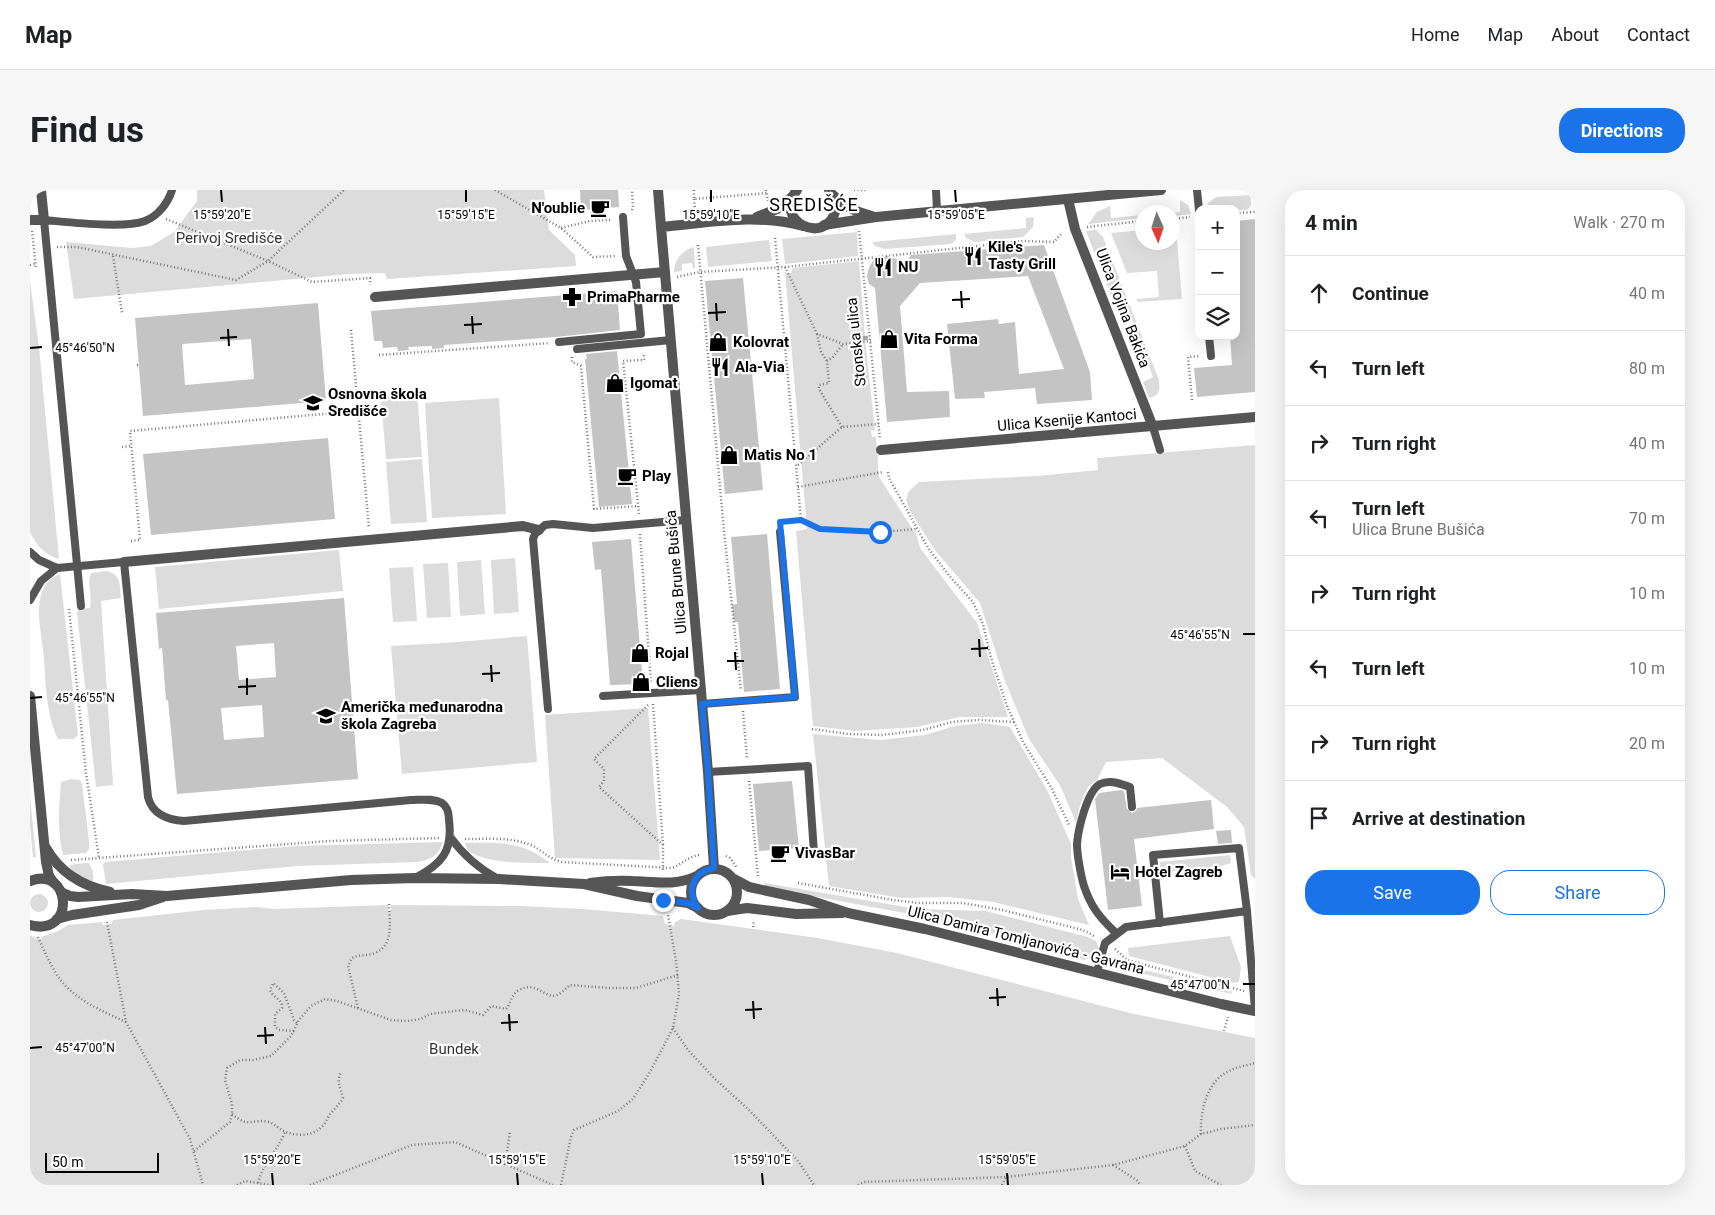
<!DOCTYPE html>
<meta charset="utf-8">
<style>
:root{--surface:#fff;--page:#f6f6f6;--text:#202124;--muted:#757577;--line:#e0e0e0;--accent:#1a73e8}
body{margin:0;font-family:Roboto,sans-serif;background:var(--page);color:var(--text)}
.controls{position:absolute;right:15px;top:15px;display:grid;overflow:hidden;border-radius:10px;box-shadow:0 5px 20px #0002}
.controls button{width:45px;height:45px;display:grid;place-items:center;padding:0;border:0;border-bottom:1px solid var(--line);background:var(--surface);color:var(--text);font:25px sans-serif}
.compass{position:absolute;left:1105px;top:15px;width:45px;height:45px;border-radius:50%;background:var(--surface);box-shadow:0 5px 20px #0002;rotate:177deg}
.scale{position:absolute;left:15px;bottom:12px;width:114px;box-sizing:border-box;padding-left:5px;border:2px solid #000;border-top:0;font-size:14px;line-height:18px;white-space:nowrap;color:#000;-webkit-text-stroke:4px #fff;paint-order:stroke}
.stop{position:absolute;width:15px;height:15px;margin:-11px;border:4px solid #1a73e8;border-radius:50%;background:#fff}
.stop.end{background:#1a73e8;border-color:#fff;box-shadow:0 1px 5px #0008}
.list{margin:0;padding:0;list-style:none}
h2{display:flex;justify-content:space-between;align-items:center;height:65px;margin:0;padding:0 20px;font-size:21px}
h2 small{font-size:16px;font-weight:400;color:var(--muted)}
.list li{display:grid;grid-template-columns:32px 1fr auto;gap:15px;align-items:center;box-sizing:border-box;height:75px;padding:0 20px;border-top:1px solid var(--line)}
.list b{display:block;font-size:19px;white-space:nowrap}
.list p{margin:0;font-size:16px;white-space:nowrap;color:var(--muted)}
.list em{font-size:16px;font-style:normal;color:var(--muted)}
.actions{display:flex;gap:10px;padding:15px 20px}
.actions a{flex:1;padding:11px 0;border:1px solid var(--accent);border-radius:20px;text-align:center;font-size:18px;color:var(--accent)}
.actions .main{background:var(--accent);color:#fff}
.icon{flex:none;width:28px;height:28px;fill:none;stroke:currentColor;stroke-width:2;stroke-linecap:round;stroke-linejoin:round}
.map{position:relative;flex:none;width:1225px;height:995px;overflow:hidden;border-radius:20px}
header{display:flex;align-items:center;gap:30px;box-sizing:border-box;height:70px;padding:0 25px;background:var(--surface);border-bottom:1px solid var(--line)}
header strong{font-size:24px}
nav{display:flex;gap:28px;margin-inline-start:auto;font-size:18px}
.intro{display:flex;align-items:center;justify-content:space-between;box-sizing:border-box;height:120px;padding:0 30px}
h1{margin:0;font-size:35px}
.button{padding:12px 22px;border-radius:20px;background:var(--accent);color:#fff;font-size:18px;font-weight:700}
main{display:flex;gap:30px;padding:0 30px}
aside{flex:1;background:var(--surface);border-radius:20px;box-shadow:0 5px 20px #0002}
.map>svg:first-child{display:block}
</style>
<header>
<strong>Map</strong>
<nav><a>Home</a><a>Map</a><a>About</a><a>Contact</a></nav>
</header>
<div class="intro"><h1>Find us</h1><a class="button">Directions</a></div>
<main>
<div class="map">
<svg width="1225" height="995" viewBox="0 0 1225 995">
<rect width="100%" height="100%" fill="#fff"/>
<g fill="#dcdcdc">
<polygon points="167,0 514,0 519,40 545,65 546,76 357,89 355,83 320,84 44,109 36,52 102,58 121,56 144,42 167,11"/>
<polygon points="1221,5 1221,16 1217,20 1177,19 1178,13 1186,7"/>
<polygon points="1150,10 1158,15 1161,24 1143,26 1143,23 1150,22"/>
<polygon points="1080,16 1081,28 1112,25 1112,28 1058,34 1067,22"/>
<polygon points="1004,27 1003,37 993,47 945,52 936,48 934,44 996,38 996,28"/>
<path d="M1066,40l7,7 56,143c1,10 1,16 -10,18l-6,-16 10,-5 -23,-63 -11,2 -33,-85z"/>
<polygon points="1112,40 1112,52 1142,52 1143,49 1147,49 1152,109 1107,112 1107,109 1129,107 1127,81 1097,83 1081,43"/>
<polygon points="827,42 828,66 755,74 752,49"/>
<polygon points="926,44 926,50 921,54 855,59 845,56 842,52"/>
<polygon points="739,50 742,71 678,77 676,57"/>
<path d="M664,57l1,21h-2l-1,-5 -10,1v7l-8,1c0,-13 9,-22 20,-25z"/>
<polygon points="829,71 835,148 827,148 827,150 835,150 845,240 841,240 842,247 846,247 849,287 887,346 890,358 947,433 978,527 929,527 887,537 825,541 783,536 766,341 777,339 755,82 757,84 761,83 763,78"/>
<path d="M0,92l9,65 20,212c-15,-5 -22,-13 -29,-27z"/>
<polygon points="387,204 392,267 356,269 351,207"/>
<polygon points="469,208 476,324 402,328 395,213"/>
<polygon points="1225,255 1225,689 1221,685 1214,637 1197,617 1132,568 1076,572 1067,590 1058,597 1050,615 1046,633 1031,597 999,549 975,491 950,413 904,359 880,321 876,310 879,301 889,292 1008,286 1068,280 1067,268"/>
<polygon points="392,269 397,332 361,334 356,272"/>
<polygon points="309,360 313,401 129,419 125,377"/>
<polygon points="485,368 489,422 464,424 461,370"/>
<polygon points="451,370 455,424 430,426 427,372"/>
<polygon points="418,373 421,427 397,428 393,374"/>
<polygon points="383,377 387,431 363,432 359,378"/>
<path d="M77,381c14,4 13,14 14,27l-20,3 12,184 -17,2 -19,-174 2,-4 11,-1c3,-12 -4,-24 1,-35z"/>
<path d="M30,384l18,161 -4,4h-16c-13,-26 -12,-61 -15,-90 -2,-16 -6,-34 -3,-50 3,-14 8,-20 20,-25z"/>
<polygon points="497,446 507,572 372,584 361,456 415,453"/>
<polygon points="618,518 630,670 525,668 515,525"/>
<polygon points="952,533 980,537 1017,600 1041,654 1041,667 1048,709 1059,735 963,712 919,707 871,708 799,696 783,544 850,550 895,545 925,536"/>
<path d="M41,589l9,1 2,4 7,57v8l-3,4 -23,2c-6,-24 -4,-49 -2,-73z"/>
<polygon points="0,606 6,667 3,667 0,636"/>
<path d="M413,652c-4,13 -12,18 -25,20l-121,4 -191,18 -3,-19 2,-3 191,-16z"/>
<path d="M435,653c34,0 56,-3 85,20 -27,-1 -58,2 -82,-12z"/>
<polygon points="1200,665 1201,673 1167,683 1130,680 1130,672"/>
<path d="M55,673h4l4,9v9c-9,-2 -19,-6 -24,-16z"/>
<polygon points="735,693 887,719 956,721 1058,747 1066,751 1069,758 1063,767 1054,770 1009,755 896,727 734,697"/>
<circle cx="9" cy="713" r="9"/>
<polygon points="358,715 358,721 361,721 361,715 491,716 553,719 633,726 635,734 644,736 645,732 651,729 788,748 867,763 1104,824 1225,848 1225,995 0,995 0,745 5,748 12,749 11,747 26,742 38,735 72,732 73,735 81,734 83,730 174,720 227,717 243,719"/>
<polygon points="1200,746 1211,777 1209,792 1203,793 1099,766 1098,758"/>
<polygon points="1089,774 1201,801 1202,804 1096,780 1090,777"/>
</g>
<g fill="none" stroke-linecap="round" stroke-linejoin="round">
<polyline stroke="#a3a3a3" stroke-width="4.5" points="828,149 836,148"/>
</g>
<g fill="#c4c4c4" fill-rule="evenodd">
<polygon points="550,0 588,0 589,17 551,20"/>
<polygon points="1225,29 1225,202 1167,207 1164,178 1202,175 1200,146 1206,146 1206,31"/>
<polygon points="1014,55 1060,182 1062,210 1007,214 1005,198 954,202 955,208 925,209 917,134 968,129 969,134 985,132 989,184 1034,179 998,86 890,93 870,116 877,202 919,201 920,227 857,232 845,98 839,94 837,86 839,77 843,71 851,67 858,66 876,72 881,65"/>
<polygon points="713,88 733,300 695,304 675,91"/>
<polygon points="587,101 590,140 526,147 414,155 414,158 402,159 402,156 378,157 379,160 368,161 367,157 353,158 352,151 344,151 341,121"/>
<path d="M288,113l8,98 -183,15 -8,-98zM221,149l3,40 -69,6 -3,-41z"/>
<polygon points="587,161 602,314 569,317 555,169 557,169 556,164"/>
<polygon points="298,248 305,329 121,345 113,264"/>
<polygon points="737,344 750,499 714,502 708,432 704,432 702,415 707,414 701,347"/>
<polygon points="601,349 613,494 580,495 571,379 565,380 562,352"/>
<path d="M314,408l14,181 -181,15 -9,-94h-2l-4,-52 -3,1 -3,-36zM244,453l2,34 -37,3 -3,-34zM232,515l2,32 -40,3 -3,-32z"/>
<polygon points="762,591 769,658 729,661 723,594"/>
<polygon points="1091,600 1094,601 1097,619 1102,623 1106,621 1107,618 1181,610 1184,639 1104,649 1112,716 1078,720 1065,609 1069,603"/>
<polygon points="1201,640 1202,653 1188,654 1186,641"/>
</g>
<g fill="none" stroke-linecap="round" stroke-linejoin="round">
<g stroke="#777" stroke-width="2.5" stroke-dasharray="1 2.5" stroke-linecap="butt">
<polyline points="465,0 531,38 563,67 587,66"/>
<polyline points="664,0 664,9 737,3"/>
<polyline points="736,0 738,11"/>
<polyline points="824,0 836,0"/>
<polyline points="664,9 665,22"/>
<polyline points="602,20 603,18 602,0"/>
<polyline points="1206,23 1225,22"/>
<polyline points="136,29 238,71 282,92 340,88 340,95"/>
<polyline points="1142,29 1160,27"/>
<polyline points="1057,37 1112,31"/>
<polyline points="531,38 560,31 581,30"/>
<polyline points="2,41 6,78"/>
<polyline points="829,41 850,249"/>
<polyline points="745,48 771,330 753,331"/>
<polyline points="668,55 694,341 711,501"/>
<polyline points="27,57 47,57 206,90 238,71 314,0"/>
<polyline points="83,66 92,123"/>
<polyline points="0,75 5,74"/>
<polyline points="755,77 787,144 813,154 841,151"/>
<polyline points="647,87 670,82 755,77 994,51 1024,52 1032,43"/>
<polyline points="321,140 339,338"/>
<polyline points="787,144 791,162 797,171"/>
<polyline points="349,165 520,153"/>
<polyline points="542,167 542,172 551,176 564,319 608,316"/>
<polyline points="107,175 109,175"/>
<polyline points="1162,210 1158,167 1170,166"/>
<polyline points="812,237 789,199 789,195 799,193 797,171 803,167 813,154"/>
<polyline points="92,257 102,256"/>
<polyline points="768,275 812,237 849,234"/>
<polyline points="858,282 859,288 898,358 921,388 943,412 953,434 961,468 977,516 993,552 1022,599 1039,635"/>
<polyline points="768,297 853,282"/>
<polyline points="609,324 593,171 614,170 614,163"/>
<polyline points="771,330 791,339 850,342 887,339"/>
<polyline points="610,344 621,493"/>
<polyline points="101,351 110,350 100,241 328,221"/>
<polyline points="39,419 56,583 69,668"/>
<polyline points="623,514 633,655"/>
<polyline points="618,515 564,569 574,579 574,591 569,597 633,655 633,680"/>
<polyline points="713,521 717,568"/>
<polyline points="782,539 818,544 852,545 893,540 922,532 949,530 984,532"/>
<polyline points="719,591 728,687"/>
<path d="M435,649c22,0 46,-2 66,6 11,5 18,14 31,17l110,6c10,-4 17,-12 28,-13"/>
<polyline points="696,666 700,668 707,678"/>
<polyline points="41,670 300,651 410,648"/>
<polyline points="768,693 863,710 888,713 933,713 972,720 1053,740 1066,747"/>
<polyline points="77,732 96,832 160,949 173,995"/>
<polyline points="723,737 724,730"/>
<path d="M8,747c7,16 14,32 24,45 16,19 42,30 64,40"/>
<polyline points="1085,759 1097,770 1214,801"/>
<path d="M328,818l-10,-42 4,-8c8,-4 16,-2 23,-5 20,-8 14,-33 14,-51"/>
<polyline points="643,838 658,860 685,889 719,920 768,971 784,995"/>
<path d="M264,841l-15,-1 -4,-3v-13l7,-6c1,-9 -9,-10 -12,-18l3,-7 11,10 10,27 3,3"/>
<polyline points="1194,841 1198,827"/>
<path d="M202,924c17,15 20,4 37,8 6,2 11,8 17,10 14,5 30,4 39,-9 2,-3 3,-7 6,-10 4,-5 9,-9 12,-15 -2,-10 -7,-15 -2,-26"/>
<path d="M1171,944c-1,-19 4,-45 20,-58 10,-8 23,-10 34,-13"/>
<polyline points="1155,956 1165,981 1191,995"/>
<path d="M164,961l36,-29 2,-8v-10l-7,-24 2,-12 13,-8h13l18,-4 20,-20 8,-16 12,-14 14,-7 12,2 54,19 16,1 14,-2 9,-5 25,-3 10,-1 18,5 8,-9 15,3c5,-5 5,-15 13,-19 17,-10 27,10 38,5 5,-2 9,-7 13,-10l38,3h28l42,-13"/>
<polyline points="475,975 480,942"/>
<polyline points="1083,975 1108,991 1110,995"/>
<path d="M228,993c4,-18 20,-33 27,-51"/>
<polyline points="207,995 215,991 241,995"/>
<polyline points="280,995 382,955 425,952 523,995"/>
<polyline points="531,995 541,947 544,940 588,921 603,909 620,882 643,838 649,804 646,771 638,725"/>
<polyline points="828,995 834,992 976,987 1083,975 1155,956 1171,944 1191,939 1225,935"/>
<polyline points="972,995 976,987"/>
</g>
<g stroke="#555" stroke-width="8">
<polyline points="906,0 907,21"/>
<polyline points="1167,0 1169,20"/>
<polyline points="1179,146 1181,166"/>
<polyline points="529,152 611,144 606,92 596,66 593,27"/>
<polyline points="547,159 641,150"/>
<polyline points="1123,237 1130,260"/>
<path d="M0,362l9,8 18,8 67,-6 24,235c4,17 20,23 36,24l227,-21c10,0 22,-2 31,3 6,4 7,10 7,17 4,31 -7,44 -34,58"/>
<polyline points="0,410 11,391 27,378"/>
<path d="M51,416l-37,-386c24,2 80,9 101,1 13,-5 23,-18 27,-31"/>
<polyline points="573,506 671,500"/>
<polyline points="672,514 765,507 750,342"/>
<polyline points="518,519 503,349 505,344 515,335 523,334 563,338 656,330"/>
<polyline points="678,582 778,576 784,663"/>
<path d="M421,648c13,18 27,30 47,41"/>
<polyline points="1130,733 1123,665 1209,658 1217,721"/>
<path d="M1086,743c-16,-15 -25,-26 -32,-47 -3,-10 -7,-31 -7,-42 1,-14 10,-53 23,-60 10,-5 21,0 30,3l2,20"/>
<polyline points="1067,782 1075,753 1096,737 1217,721 1225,820"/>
</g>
<polyline stroke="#555" stroke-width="10" points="94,372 493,336 509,340"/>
<g stroke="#555" stroke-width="10">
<polyline points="628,0 631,37"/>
<path d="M803,5c12,12 23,17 39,21"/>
<polyline points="1038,9 1045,39 1123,237"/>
<polyline points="0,30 14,30 11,0"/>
<polyline points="794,35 846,27 1131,0"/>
<polyline points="345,107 635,82"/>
<polyline points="851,260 1225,227"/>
</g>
<g stroke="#555" stroke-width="10">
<path d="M767,0c-25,31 28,56 38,22 2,-9 -1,-15 -6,-22"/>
<polyline points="727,27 747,19 762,7"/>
<polyline points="0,506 16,672 19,686 24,693"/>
<path d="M16,658c14,25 36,38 64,44"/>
<path d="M684,678l-6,-96 -47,-545c47,-4 96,-14 142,-1"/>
<circle cx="684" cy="702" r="23"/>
<polyline points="704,689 719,697 779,710 818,723 895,739 1191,814 1225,821"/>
<path d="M0,691c42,-16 46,57 0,44"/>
<path d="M560,693c14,-2 28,-3 43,-2 23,1 43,5 64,-5"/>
<polyline points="31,702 40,706 48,707 102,704 137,706 321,690 385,688 469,689 554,694 607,706 658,713 668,718"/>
<polyline points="697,721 717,718 766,724 812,723"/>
<polyline points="27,729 42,725 109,715 133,707"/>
</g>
</g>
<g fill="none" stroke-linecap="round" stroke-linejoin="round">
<path stroke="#1a73e8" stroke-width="6" d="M633,710l25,3 10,5c-12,-18 -5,-36 16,-40l-6,-96 -6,-68 93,-7 -15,-175 21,-2 19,9 60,3"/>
</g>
<path fill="none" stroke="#000" stroke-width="2" d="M191,0l1,12M436,0v12M681,0v12M925,0l1,12M931,101l1,17M922,110l18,-1M686,113l1,18M678,123l18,-1M442,126l1,18M434,135l18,-1M198,139l1,17M190,148l17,-1M0,158l12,-1M1213,444h12M949,449l1,18M941,459l17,-1M705,462l1,18M697,471h17M461,475l1,17M452,484l18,-1M217,488v17M208,497l18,-1M0,508l12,-1M1213,794h12M967,798l1,18M959,808l17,-1M723,811l1,18M715,820l17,-1M479,824l1,17M471,833l17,-1M235,837l1,17M227,846l17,-1M0,858l12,-1M242,983l1,12M487,983l1,12M732,983l1,12M977,983l1,12"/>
<defs>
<g id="cafe-bare" transform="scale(1.5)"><path d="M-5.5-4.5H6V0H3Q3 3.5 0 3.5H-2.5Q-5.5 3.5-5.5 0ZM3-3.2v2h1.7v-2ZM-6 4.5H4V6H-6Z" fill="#000" stroke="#fff" stroke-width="2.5" paint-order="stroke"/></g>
<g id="restaurant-bare" transform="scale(1.5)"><path d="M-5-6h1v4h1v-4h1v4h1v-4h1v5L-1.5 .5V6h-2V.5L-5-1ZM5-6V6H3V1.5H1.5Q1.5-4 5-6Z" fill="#000" stroke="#fff" stroke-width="2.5" paint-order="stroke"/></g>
<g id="pharmacy-bare" transform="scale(1.5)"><path d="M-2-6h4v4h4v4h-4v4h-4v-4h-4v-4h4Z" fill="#000" stroke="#fff" stroke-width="2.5" paint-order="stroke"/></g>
<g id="shop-bare" transform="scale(1.5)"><path d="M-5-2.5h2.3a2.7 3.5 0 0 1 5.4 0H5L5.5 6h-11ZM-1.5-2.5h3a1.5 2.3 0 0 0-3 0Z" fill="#000" stroke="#fff" stroke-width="2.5" paint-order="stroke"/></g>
<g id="school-bare" transform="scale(1.5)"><path d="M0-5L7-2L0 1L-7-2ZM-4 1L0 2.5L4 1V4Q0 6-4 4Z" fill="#000" stroke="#fff" stroke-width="2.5" paint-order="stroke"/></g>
<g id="hotel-bare" transform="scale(1.5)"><path d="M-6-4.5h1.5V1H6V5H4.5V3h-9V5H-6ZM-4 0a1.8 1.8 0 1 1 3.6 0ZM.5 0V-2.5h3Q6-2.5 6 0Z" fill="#000" stroke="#fff" stroke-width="2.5" paint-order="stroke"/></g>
</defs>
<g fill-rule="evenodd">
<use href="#cafe-bare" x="570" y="18"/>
<use href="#restaurant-bare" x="943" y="66"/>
<use href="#restaurant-bare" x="853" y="77"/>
<use href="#pharmacy-bare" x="542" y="107"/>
<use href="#shop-bare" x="859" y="149"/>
<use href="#shop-bare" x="688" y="152"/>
<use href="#restaurant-bare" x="690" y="177"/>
<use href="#shop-bare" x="585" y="193"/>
<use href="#school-bare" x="283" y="213"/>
<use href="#shop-bare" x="699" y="265"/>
<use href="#cafe-bare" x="597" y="286"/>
<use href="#shop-bare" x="610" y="463"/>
<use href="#shop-bare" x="611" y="492"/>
<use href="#school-bare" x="296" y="526"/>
<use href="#cafe-bare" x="750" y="663"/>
<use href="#hotel-bare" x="1090" y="682"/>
</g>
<g text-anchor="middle" stroke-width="4.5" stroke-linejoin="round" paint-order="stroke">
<g font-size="15" font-weight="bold" fill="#000" stroke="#fff" text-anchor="start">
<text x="555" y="23" text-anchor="end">N'oublie</text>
<text x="958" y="62">Kile's<tspan x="958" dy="17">Tasty Grill</tspan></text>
<text x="868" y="82">NU</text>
<text x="557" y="112">PrimaPharme</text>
<text x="874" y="154">Vita Forma</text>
<text x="703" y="157">Kolovrat</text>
<text x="705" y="182">Ala-Via</text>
<text x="600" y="198">Igomat</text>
<text x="298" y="209">Osnovna škola<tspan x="298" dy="17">Središće</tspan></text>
<text x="714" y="270">Matis No 1</text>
<text x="612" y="291">Play</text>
<text x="625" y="468">Rojal</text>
<text x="626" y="497">Cliens</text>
<text x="311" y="522">Američka međunarodna<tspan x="311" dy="17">škola Zagreba</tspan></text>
<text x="765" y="668">VivasBar</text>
<text x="1105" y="687">Hotel Zagreb</text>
</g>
<g font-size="15" fill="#333" stroke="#fff">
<text x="199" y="53">Perivoj Središće</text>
<text x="424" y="864">Bundek</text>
</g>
<g font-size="15" fill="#000" stroke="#fff">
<text transform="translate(1093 118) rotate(69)" y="5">Ulica Vojina Bakića</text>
<text transform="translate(826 152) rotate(-96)" y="5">Stonska ulica</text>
<text transform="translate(1037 230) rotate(-5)" y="5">Ulica Ksenije Kantoci</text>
<text transform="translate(646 382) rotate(-95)" y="5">Ulica Brune Bušića</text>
<text transform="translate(996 750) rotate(14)" y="5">Ulica Damira Tomljanovića - Gavrana</text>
</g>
<g font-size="18" letter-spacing="1" fill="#000" stroke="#fff">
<text x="784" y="21">SREDIŠĆE</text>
</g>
</g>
<g font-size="12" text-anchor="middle" fill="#000" stroke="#fff" stroke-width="4.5" stroke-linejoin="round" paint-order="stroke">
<text x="192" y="29">15°59'20"E</text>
<text x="436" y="29">15°59'15"E</text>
<text x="681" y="29">15°59'10"E</text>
<text x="926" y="29">15°59'05"E</text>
<text x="55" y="162">45°46'50"N</text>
<text x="1170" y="449">45°46'55"N</text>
<text x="55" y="512">45°46'55"N</text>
<text x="1170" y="799">45°47'00"N</text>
<text x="55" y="862">45°47'00"N</text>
<text x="242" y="974">15°59'20"E</text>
<text x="487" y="974">15°59'15"E</text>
<text x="732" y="974">15°59'10"E</text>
<text x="977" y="974">15°59'05"E</text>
</g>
</svg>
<div class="controls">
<button>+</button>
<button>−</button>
<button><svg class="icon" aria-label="layers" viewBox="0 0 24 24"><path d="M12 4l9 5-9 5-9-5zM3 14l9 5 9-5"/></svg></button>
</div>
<svg class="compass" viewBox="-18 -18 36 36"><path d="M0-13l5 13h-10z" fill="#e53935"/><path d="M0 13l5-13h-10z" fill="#757577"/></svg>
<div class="scale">50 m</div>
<div class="stop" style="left:850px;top:342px"></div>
<div class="stop end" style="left:633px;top:710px"></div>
</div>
<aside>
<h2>4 min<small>Walk · 270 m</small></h2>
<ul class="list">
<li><svg class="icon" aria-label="ahead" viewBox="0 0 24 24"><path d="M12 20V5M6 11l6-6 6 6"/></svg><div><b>Continue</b></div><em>40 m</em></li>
<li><svg class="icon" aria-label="left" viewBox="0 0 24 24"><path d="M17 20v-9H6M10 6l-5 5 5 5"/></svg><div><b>Turn left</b></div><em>80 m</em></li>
<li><svg class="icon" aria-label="right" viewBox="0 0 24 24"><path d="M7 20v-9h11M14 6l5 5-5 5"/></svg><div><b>Turn right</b></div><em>40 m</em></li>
<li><svg class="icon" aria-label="left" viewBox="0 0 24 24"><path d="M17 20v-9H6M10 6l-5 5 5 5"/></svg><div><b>Turn left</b><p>Ulica Brune Bušića</p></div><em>70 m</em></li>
<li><svg class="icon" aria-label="right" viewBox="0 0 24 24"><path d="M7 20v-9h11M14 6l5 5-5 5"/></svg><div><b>Turn right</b></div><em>10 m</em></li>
<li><svg class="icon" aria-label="left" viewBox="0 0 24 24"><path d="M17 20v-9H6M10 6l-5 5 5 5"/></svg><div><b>Turn left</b></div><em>10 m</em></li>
<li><svg class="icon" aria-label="right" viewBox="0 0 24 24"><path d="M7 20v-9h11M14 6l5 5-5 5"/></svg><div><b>Turn right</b></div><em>20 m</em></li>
<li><svg class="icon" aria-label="arrive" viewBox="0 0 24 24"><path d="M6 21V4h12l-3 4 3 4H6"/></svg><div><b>Arrive at destination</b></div></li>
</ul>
<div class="actions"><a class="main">Save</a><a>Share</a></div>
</aside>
</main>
